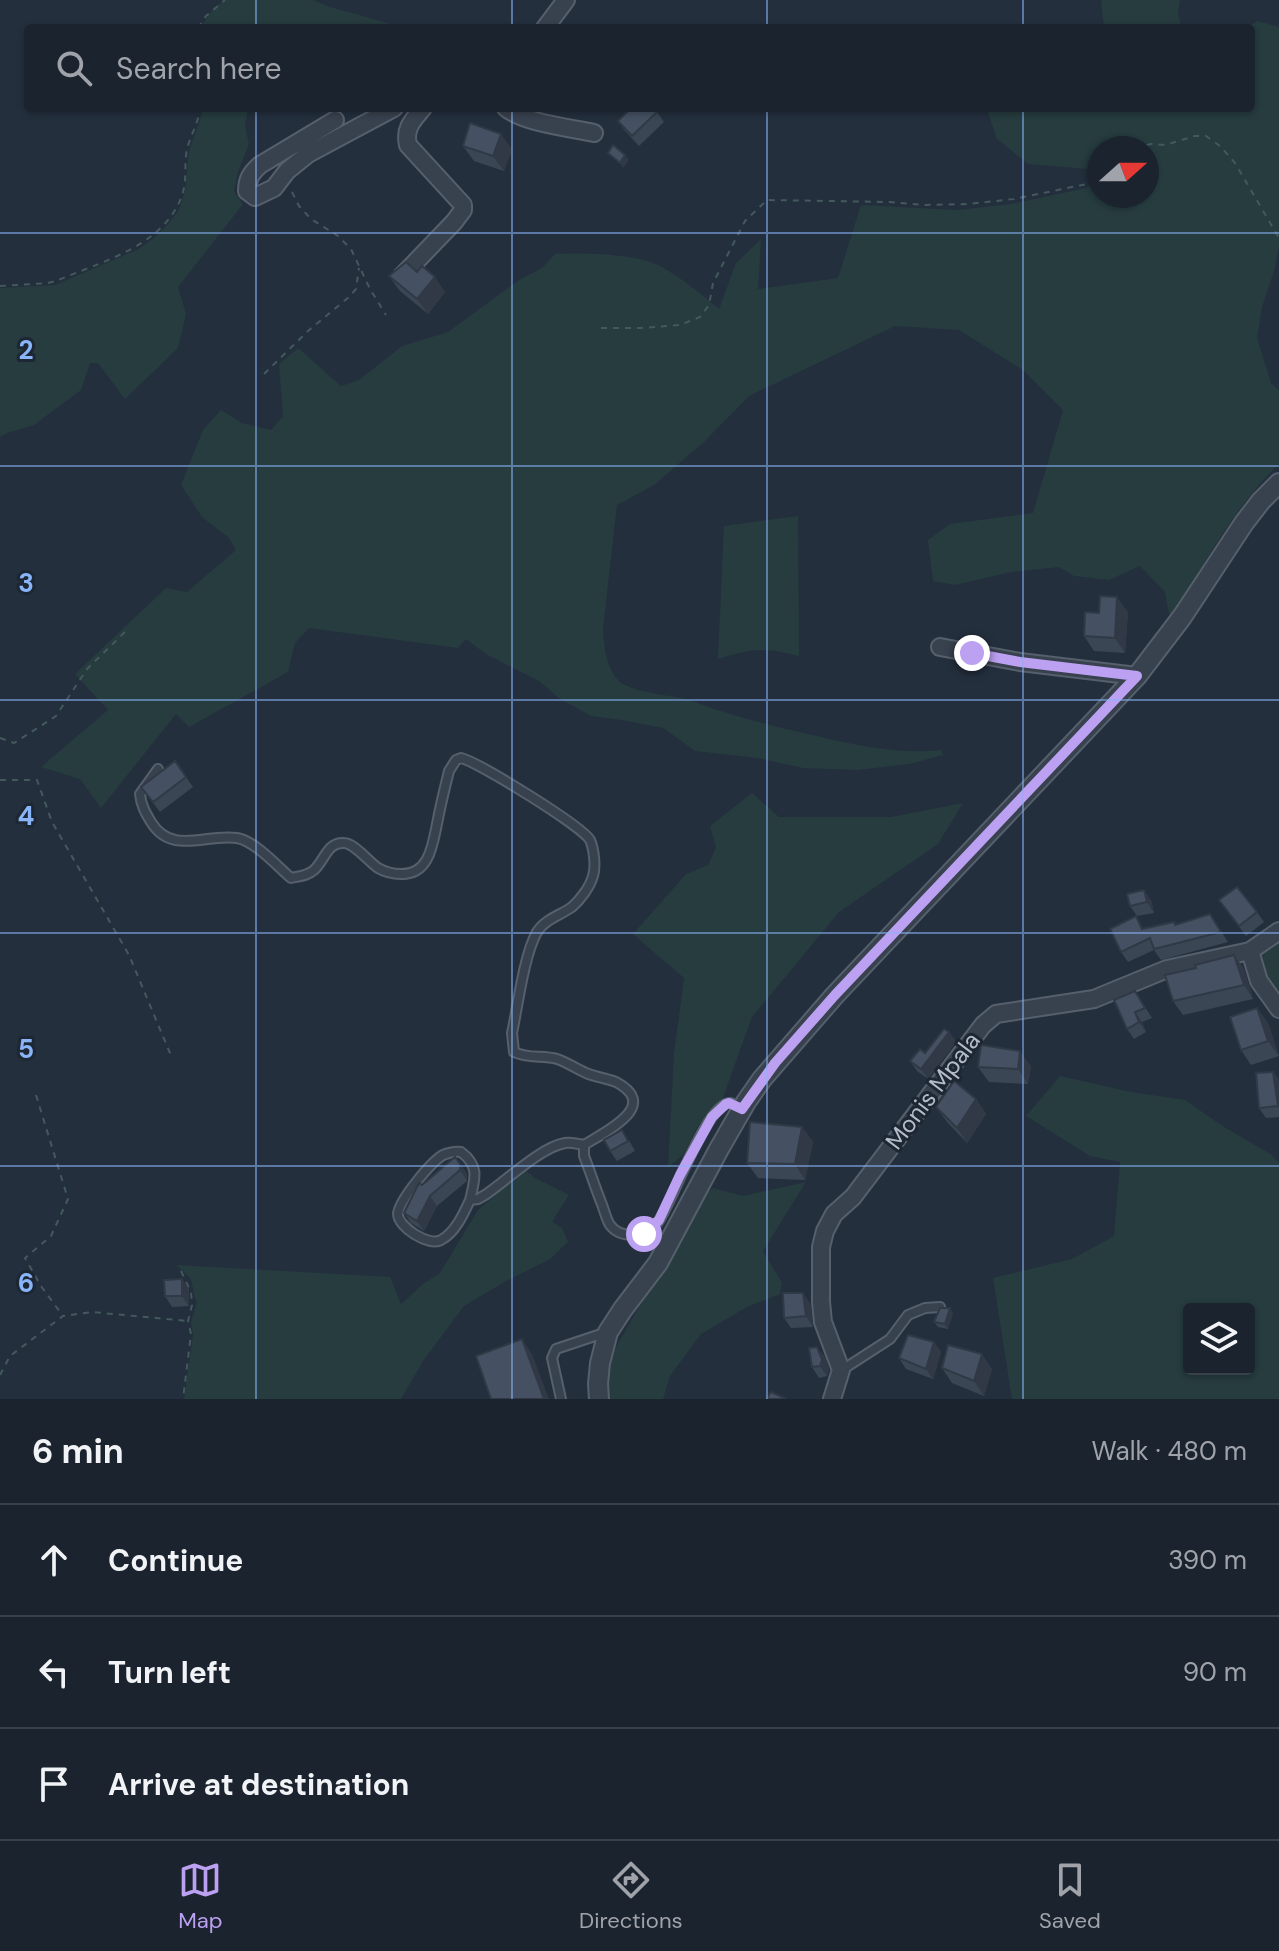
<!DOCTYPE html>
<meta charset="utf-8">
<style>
:root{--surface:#1b232e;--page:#242b36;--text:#f1f3f6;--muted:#a0a4aa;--line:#39404a;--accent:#bca0f2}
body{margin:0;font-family:"DM Sans",sans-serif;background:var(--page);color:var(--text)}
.controls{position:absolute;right:24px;bottom:24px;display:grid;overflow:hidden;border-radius:8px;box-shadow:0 2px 6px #0004}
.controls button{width:72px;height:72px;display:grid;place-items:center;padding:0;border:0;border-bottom:2px solid var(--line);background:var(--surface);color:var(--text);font:40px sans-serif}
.compass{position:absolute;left:1087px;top:136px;width:72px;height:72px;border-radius:50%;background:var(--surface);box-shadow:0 2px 6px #0004;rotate:69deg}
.stop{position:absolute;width:24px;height:24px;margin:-18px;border:6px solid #bca0f2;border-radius:50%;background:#fff}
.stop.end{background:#bca0f2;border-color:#fff;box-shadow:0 2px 8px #0008}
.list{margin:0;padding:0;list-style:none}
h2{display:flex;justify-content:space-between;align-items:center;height:104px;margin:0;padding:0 32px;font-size:34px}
h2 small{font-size:26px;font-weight:400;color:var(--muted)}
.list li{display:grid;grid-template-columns:52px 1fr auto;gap:24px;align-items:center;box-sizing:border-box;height:112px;padding:0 32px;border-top:2px solid var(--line)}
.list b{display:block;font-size:30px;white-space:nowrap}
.list em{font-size:26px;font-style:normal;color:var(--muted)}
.icon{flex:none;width:44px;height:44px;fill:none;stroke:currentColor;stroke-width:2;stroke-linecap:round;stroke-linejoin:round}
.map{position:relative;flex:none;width:1279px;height:1399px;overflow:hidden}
.search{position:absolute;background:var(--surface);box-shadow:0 2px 6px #0004;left:24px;right:24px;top:24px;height:88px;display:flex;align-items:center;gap:20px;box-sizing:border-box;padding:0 28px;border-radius:8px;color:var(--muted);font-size:30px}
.sheet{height:440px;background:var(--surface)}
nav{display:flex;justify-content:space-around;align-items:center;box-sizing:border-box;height:112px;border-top:2px solid var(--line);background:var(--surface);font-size:22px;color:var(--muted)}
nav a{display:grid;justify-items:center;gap:4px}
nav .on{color:var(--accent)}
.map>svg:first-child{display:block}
</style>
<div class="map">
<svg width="1279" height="1399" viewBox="0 0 1279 1399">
<rect width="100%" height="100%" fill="#242f3e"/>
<g fill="#263c3f" fill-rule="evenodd">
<polygon points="223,0 313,0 330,7 405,28 200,28 210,13"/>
<polygon points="1101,0 1180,0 1178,15 1182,28 1104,28"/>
<path d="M1257,21l22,6v220l-5,24 -12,36 -5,31 14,45 8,7v74c-46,44 -76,102 -109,156l-5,-28 -25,-26 -31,14 -35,-4 -15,-9 -48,5 -56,13 -22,-4 -5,-41 22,-16 83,-11 30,-103 -40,-40 -64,-40 -64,-4 -146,70 -44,45 -51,44 -37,20 -14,124c1,17 3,39 16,52 13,12 52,14 71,19 11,4 23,9 34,12 37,12 76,20 114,29 34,7 68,13 103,9l2,5 -33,9 -53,6 -54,-2 -45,-10 -63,-7 -32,-23 -41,-8 -31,-4 -32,-18 -20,-17 -53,-27 -20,-15 -8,9 -149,-20 -14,15 -7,29 -99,55 -13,-13 -75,94 -21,-29 -39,-12 67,-57 -33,-36 91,-86 21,4 49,-42 -7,-12 -27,-21 -21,-32 22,-55 18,-20 21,13 29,7 12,-14 -4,-52 19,-16 43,38 18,-6 43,-34 46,-14 71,-52 23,-12 13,-14c29,-1 81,-1 107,13 21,12 39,27 57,42l17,-46 25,-24 -3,50 80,-11 23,-73 96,5 54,-6 75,-16 13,-9v17h48v-48h-48v22l-71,-6 -31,-25 -9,-27 2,-4h261v-80h-4z"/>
<polygon points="204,108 248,108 245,126 249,144 238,172 234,192 243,204 178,287 186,314 178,348 125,399 98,363 90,363 81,390 34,425 7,433 0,437 0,288 55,285 139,249 154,238 169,223 179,210 185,191 189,151"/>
<path d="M798,516l1,140c-35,-9 -46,-8 -81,3l6,-133z"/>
<polygon points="752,793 779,817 891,817 963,803 938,844 839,912 752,1017 721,1103 697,1127 683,1155 668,1167 674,1054 684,978 633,934 686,874 708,865 716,847 710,826"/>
<polygon points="1279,937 1279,999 1267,987 1255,954"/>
<path d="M1060,1076l71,16 54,8 36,25 51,30 7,8v236h-267l-19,-121 79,-19 42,-23 6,-74 -30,-6 -64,-40zM1249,1309v60h-60v-60z"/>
<polygon points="525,1170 535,1178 569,1195 552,1222 562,1228 568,1242 550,1259 506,1281 464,1306 423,1361 401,1399 184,1399 193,1335 191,1322 197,1302 195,1299 191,1279 176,1265 390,1277 401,1304 423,1284 440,1273 478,1210"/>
<polygon points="806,1182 763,1251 782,1283 780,1294 747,1307 701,1334 670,1376 663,1399 606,1399 609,1359 665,1262 697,1202 713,1188 743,1196"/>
</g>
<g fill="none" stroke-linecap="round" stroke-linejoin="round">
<g stroke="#565f6c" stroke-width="12">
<g id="service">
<path d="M158,769l-18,25c1,11 5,18 11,28 21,34 55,11 86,16 18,3 40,28 54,40 9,-2 16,-2 23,-8 11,-10 13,-28 30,-27 10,0 25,19 34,25 7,4 15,6 23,6 30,1 32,-33 37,-55 3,-16 7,-32 11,-48l7,-11 5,-2c17,4 121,68 129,82 4,9 6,27 3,36 -3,11 -13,24 -21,31 -11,8 -27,12 -35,25 -13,23 -19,73 -25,101l2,19c14,7 29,3 43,7 10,3 19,10 29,14 9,4 20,5 30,9 46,24 -13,51 -32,63v11c6,15 11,31 17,46 3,7 5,17 9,23 5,7 14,10 22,10 11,1 19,-5 26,-13 14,-19 49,-120 72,-119 3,0 9,4 11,5"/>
<path d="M470,1200c5,-21 10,-34 -9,-48 -7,-1 -11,0 -18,3 -12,7 -44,45 -45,59 0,13 31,33 43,26 14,-7 23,-27 29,-40l8,-1 7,-4c21,-14 56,-48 80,-52 7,-1 12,1 19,2"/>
<polyline points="842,1370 890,1339 908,1315 925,1308 940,1307"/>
<polyline points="561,1399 552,1358 556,1349 607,1332"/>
</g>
</g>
<g stroke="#565f6c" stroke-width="20">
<g id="minor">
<polyline points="545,28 566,0"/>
<path d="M506,108c18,15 65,20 88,25"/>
<path d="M335,120l-75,45c-9,8 -13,14 -13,26l8,6 19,-9 13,-17 21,-17 86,-46"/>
<path d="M402,276l52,-54 9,-12v-5l-55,-60c-4,-17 5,-25 15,-37"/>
<polyline points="940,647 1020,662 1137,676"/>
<polyline points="1250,951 1259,981 1279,1009"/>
<polyline points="832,1399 841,1370 823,1322 821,1302 821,1247 825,1231 834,1214 853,1197 983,1025 996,1014 1094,999 1167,969 1250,951 1279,931"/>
</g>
</g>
<g stroke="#565f6c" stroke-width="22">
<polyline id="tertiary" points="599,1399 598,1384 600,1363 608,1332 623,1309 658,1263 719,1149 746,1102 762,1079 835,995 1137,676 1182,617 1244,523 1261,501 1279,483"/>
</g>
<g stroke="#44595c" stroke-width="2" stroke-dasharray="6 6" stroke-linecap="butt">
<polyline points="198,28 206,16 225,0"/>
<polyline points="1135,148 1151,144 1165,145 1195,136 1206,136 1220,146 1235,163 1279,238"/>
<polyline points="292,192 299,206 311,219 338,236 351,249 370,289 386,315"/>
<path d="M0,286l48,-3 8,-2c46,-20 111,-35 127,-89 4,-14 1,-29 4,-43 4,-14 11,-27 14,-41"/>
<polyline points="601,328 641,328 680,325 700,317 709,305 713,283 745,221 767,200 890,202 925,205 968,204 1014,199 1087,184 1099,177"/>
<polyline points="264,374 308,331 349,297 356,289 359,268"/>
<polyline points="0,738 14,743 56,716 87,669 126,631"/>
<polyline points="0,780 37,780 52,822 129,955 172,1058"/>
<polyline points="36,1095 68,1199 51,1236 25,1258 41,1286 63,1316"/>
<polyline points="181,1271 191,1292 192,1305 188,1321 191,1334 183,1399"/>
<polyline points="0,1375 10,1356 63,1316 92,1312 188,1321"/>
</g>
<use href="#service" stroke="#38414e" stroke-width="8"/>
<use href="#minor" stroke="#38414e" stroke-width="16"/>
<use href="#tertiary" stroke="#38414e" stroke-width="18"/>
</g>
<g fill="#3b4654">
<polygon points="657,112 664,122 639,146 625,131 618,121"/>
<polygon points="463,146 512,149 504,171 474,161"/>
<polygon points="417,272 445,292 428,314 400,291 389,276"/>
<polygon points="1128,612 1125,653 1094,651 1084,636 1099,613"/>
<polygon points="175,761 193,787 160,812 141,787"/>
<polygon points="1151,900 1154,913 1137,916 1130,906"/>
<polygon points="1219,900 1257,912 1264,922 1246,936"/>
<polygon points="1210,914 1228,942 1161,960 1154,950 1128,962 1121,952 1144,928 1176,925"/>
<polygon points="1234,955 1244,969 1253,999 1183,1015 1173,1001 1196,968"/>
<polygon points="1135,991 1152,1018 1142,1022 1146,1032 1134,1039 1127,1029"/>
<polygon points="1257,1008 1268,1023 1279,1056 1251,1065 1241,1050"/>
<polygon points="949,1032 956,1042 928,1079 917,1071 910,1061 925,1053"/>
<polygon points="1031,1066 1028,1084 989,1082 978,1067"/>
<polygon points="1273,1072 1279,1080 1279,1117 1266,1118 1259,1108"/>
<polygon points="976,1099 986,1114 967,1143 947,1122 936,1107"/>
<polygon points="802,1127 813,1142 805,1180 758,1178 747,1163"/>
<polygon points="629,1140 635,1151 617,1161 610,1151"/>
<polygon points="460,1164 467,1174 467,1181 437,1206 424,1231 411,1223 404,1213 422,1185"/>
<polygon points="182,1279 189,1289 189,1306 172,1307 165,1296"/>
<polygon points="810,1303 813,1327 791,1328 784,1318"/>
<polygon points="953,1313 948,1329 938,1327 934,1322"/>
<polygon points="934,1342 941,1352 933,1379 906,1369 899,1358"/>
<polygon points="825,1357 829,1370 827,1376 819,1378 812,1367"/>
<polygon points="942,1368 992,1369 984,1396 952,1383"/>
</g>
<g fill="#303945">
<polygon points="501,134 512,149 504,171 493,156"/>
<polygon points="625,155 629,160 623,168 620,163"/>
<polygon points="435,277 445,292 428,314 417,299"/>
<polygon points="1117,597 1128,612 1125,653 1115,638"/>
<polygon points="1144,890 1151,900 1154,913 1147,902"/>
<polygon points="1234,955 1244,969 1253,999 1244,985"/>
<polygon points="1257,1008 1268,1023 1279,1056 1268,1041"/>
<polygon points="1135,1012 1142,1022 1146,1032 1139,1022"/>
<polygon points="949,1032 956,1042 928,1079 921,1069"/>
<polygon points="1020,1051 1031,1066 1028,1084 1018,1069"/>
<polygon points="1273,1072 1279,1080 1279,1108 1278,1106"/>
<polygon points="976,1099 986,1114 967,1143 957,1128"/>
<polygon points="802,1127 813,1142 805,1180 795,1164"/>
<polygon points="460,1164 467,1174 467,1181 460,1170"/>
<polygon points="430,1196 437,1206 424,1231 417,1221"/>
<polygon points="182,1279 189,1289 189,1306 182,1296"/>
<polygon points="803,1293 810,1303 813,1327 806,1316"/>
<polygon points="950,1308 953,1313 948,1329 945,1324"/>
<polygon points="522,1339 532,1354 549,1399 544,1399"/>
<polygon points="934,1342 941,1352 933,1379 926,1369"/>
<polygon points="817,1347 825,1357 829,1370 827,1376 820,1366"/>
<polygon points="982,1354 992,1369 984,1396 974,1381"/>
</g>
<g fill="#455162" stroke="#303945" stroke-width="2">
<polygon points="631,108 654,108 657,112 632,136 618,121"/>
<polygon points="470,123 501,134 493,156 463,146"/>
<polygon points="613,145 625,155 620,163 608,153"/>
<polygon points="406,262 417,272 422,266 435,277 417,299 389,276"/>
<polygon points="1100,596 1117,597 1115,638 1084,636 1085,612 1099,613"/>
<polygon points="175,761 186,777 153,802 141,787"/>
<polygon points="1237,887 1257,912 1239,926 1219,900"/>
<polygon points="1144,890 1147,902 1130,906 1127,894"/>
<polygon points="1210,914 1221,932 1154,949 1150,938 1121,952 1110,929 1136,916 1142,929 1174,922 1175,925"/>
<polygon points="1234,955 1244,985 1173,1001 1165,975 1196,968 1195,965"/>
<polygon points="1135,991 1145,1008 1135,1012 1139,1022 1127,1029 1114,1000"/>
<polygon points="1257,1008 1268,1041 1241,1050 1230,1017"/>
<polygon points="944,1029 949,1032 921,1069 910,1061 920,1049 925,1053"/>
<polygon points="981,1045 1020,1051 1018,1069 978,1067"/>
<polygon points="1273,1072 1278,1106 1259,1108 1256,1073"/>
<polygon points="954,1081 976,1099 957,1128 936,1107"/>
<polygon points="750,1122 802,1127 795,1164 747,1163"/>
<polygon points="622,1130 628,1141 610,1151 604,1140"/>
<polygon points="455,1157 460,1164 460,1170 430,1196 417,1221 404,1213 419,1183 422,1185"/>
<polygon points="182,1279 182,1296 165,1296 164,1280"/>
<polygon points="783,1293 803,1293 806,1316 784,1318"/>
<polygon points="940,1308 950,1308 945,1324 934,1322"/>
<polygon points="908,1335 934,1342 926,1369 899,1358"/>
<polygon points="522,1339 544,1399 491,1399 476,1356"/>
<polygon points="948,1345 982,1354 974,1381 942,1368"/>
<polygon points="817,1347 822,1360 820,1366 812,1367 809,1348"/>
<polygon points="771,1392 786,1399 766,1399"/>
</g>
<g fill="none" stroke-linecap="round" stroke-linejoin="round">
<polyline stroke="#bca0f2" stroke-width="10" points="644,1234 659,1220 680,1175 712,1117 726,1104 729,1103 742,1109 775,1063 835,995 1137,676 1020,662 972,653"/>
</g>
<path fill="none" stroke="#8ab4f8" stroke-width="2" stroke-opacity="0.55" d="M256,0v28M512,0v28M767,0v28M1023,0v28M256,108v1291M512,108v1291M767,108v1291M1023,108v1291M0,233h1279M0,466h1279M0,700h1279M0,933h1279M0,1166h1279"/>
<g text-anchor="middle" stroke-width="6" stroke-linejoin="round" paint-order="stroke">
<g font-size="24" fill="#b4bcc9" stroke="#1d2633">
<text transform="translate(933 1091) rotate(-53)" y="8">Monis Mpala</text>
</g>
</g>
<g font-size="26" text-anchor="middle" font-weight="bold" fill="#8ab4f8" stroke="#1d2633" stroke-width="6" stroke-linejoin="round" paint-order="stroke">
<text x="26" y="359">2</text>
<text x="26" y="592">3</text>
<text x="26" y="825">4</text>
<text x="26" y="1058">5</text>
<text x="26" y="1292">6</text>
</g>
</svg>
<div class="controls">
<button><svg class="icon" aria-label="layers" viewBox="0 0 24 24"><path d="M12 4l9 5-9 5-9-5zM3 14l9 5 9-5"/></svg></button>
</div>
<svg class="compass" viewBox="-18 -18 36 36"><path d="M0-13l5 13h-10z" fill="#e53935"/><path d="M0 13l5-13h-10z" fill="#a0a4aa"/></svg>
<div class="stop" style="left:644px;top:1234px"></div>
<div class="stop end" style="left:972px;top:653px"></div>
<div class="search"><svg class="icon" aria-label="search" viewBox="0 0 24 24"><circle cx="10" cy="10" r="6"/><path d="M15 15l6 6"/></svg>Search here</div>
</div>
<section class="sheet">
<h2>6 min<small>Walk · 480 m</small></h2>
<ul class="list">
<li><svg class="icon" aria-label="ahead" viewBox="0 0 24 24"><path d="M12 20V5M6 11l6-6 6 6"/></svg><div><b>Continue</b></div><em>390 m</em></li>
<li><svg class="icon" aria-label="left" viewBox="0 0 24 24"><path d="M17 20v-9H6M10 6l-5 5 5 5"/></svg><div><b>Turn left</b></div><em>90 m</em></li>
<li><svg class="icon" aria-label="arrive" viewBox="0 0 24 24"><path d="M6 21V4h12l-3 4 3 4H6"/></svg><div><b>Arrive at destination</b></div></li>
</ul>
</section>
<nav>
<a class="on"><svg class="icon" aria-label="map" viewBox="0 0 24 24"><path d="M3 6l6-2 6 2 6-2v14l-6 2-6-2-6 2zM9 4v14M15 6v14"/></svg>Map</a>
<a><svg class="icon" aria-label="directions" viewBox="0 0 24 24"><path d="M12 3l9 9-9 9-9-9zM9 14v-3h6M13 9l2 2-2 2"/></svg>Directions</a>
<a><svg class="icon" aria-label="saved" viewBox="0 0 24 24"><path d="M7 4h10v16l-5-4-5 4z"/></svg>Saved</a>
</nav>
